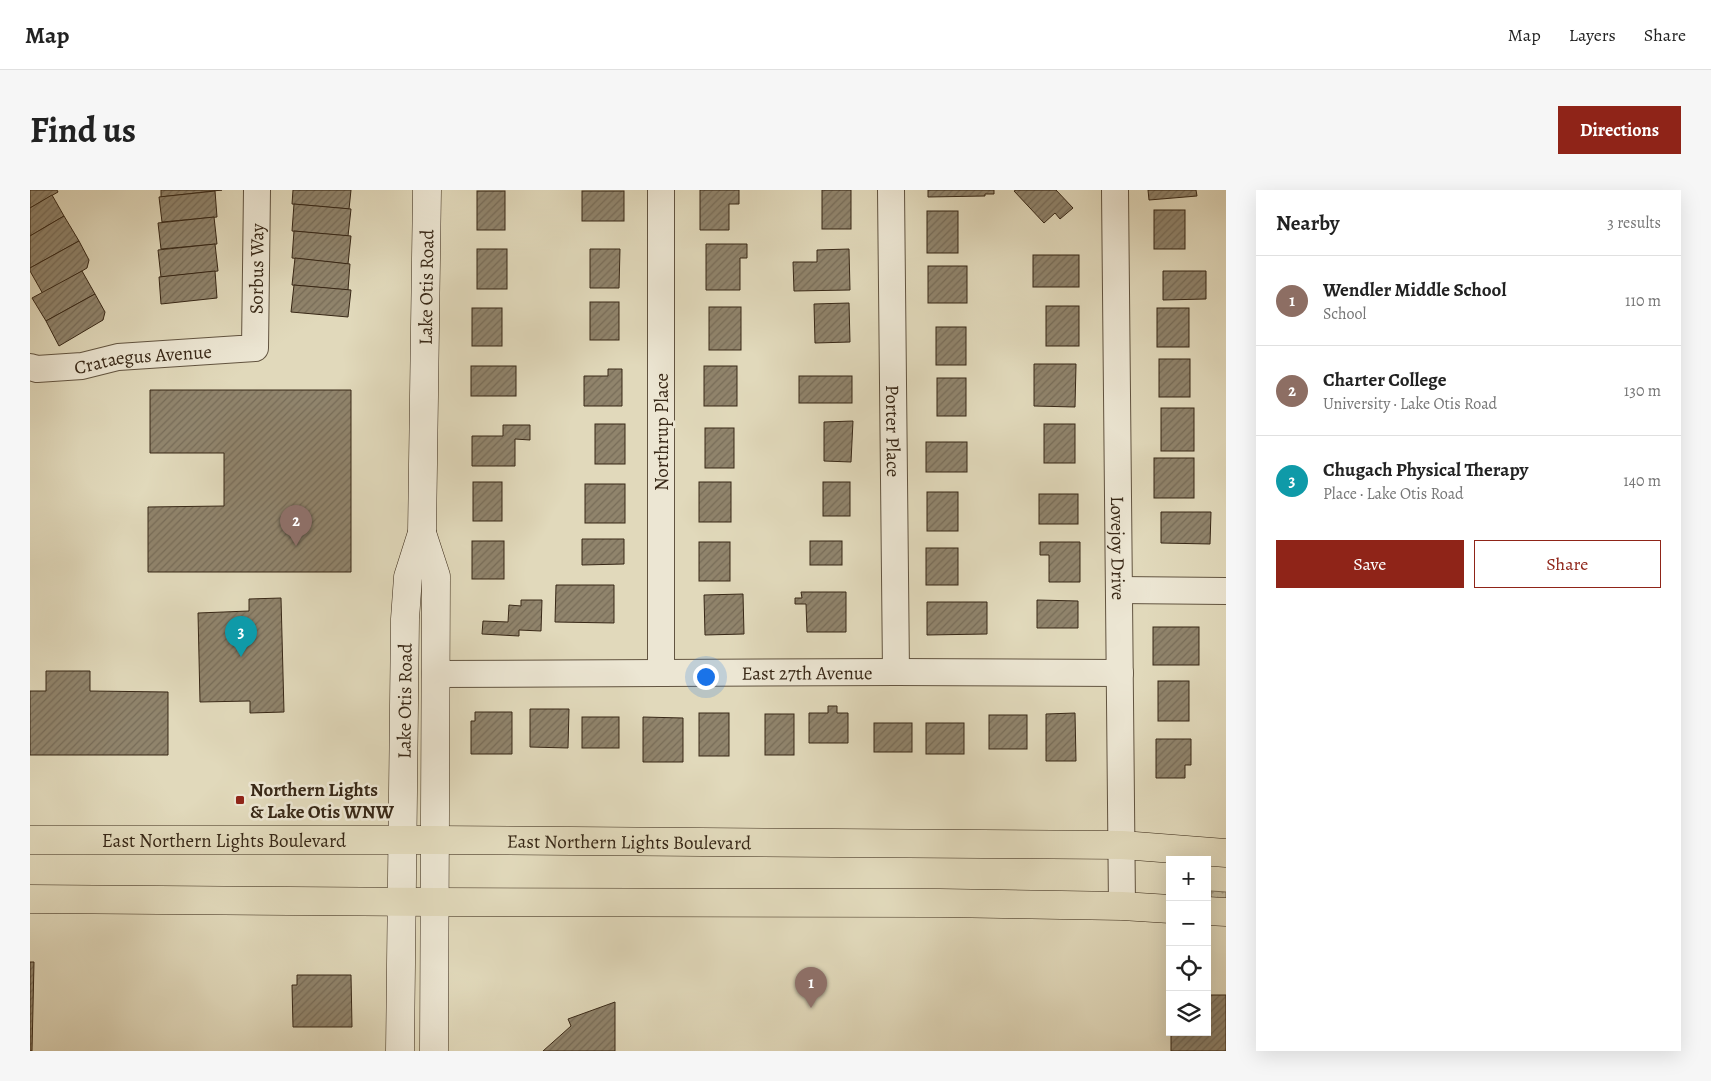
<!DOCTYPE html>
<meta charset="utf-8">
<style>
:root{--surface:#fff;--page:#f6f6f6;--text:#222;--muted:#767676;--line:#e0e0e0;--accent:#8f2418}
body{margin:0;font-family:Alegreya,serif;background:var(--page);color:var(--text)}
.controls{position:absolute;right:15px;bottom:15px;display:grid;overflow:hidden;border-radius:0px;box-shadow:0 5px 20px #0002}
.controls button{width:45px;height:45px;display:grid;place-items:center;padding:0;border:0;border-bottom:1px solid var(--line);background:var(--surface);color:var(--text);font:25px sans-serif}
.you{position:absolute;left:675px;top:486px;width:18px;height:18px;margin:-12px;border:4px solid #fff;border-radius:50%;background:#1a73e8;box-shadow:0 0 0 8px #1a73e833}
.badge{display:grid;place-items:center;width:32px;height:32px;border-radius:50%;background:var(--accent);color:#fff;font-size:16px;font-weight:700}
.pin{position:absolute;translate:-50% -41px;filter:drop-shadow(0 1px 2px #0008)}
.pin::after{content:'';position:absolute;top:26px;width:18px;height:15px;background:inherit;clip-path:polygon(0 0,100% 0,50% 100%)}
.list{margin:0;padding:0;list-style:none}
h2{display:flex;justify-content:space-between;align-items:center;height:65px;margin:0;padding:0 20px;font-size:21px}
h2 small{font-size:16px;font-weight:400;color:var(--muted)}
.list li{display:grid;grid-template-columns:32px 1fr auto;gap:15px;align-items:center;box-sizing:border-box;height:90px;padding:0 20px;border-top:1px solid var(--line)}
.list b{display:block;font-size:19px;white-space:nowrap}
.list p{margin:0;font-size:16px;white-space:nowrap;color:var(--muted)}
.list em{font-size:16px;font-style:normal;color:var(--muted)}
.actions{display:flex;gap:10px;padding:15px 20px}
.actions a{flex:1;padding:11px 0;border:1px solid var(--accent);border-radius:0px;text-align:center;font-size:18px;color:var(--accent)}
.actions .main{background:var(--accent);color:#fff}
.icon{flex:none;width:28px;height:28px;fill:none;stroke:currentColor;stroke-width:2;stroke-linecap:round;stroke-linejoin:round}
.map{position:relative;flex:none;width:1196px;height:861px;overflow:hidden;border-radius:0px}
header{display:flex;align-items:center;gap:30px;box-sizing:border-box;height:70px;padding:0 25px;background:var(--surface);border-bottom:1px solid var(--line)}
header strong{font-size:24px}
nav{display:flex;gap:28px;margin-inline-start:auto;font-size:18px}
.intro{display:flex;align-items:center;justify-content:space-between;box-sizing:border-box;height:120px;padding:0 30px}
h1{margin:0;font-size:35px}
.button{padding:12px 22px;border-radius:0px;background:var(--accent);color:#fff;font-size:18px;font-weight:700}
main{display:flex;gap:30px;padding:0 30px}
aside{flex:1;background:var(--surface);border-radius:0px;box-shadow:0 5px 20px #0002}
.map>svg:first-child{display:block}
</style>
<header>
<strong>Map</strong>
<nav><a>Map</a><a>Layers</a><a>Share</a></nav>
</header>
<div class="intro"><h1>Find us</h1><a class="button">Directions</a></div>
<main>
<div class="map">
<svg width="1196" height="861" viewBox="0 0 1196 861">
<defs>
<pattern id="grass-dots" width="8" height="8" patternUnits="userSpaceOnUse" patternTransform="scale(1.25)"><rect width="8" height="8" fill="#c4bb9f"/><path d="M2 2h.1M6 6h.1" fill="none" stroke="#a09881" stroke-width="1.8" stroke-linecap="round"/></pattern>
<pattern id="building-hatch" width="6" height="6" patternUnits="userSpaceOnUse" patternTransform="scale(1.25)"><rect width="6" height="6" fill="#90846c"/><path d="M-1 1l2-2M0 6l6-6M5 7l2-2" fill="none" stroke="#776c58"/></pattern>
</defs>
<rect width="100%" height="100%" fill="#e1d9bb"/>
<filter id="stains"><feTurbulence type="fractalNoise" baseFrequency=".004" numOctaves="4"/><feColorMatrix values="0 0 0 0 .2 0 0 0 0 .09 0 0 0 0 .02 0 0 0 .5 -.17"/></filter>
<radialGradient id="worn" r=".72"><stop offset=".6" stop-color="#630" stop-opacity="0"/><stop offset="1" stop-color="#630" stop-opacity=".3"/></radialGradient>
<polygon fill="url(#grass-dots)" stroke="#7e725b" points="1181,701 1196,702 1196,716 1181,715"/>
<g fill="url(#building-hatch)" stroke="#382817">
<polygon points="0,0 27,0 28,2 0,18"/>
<polygon points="131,0 192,0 131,7"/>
<polygon points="263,0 321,0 319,19 262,14"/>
<polygon points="670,0 709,0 709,14 699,14 699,40 670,40"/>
<rect x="792" y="0" width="29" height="39"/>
<polygon points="898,0 964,0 964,4 955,4 955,6 898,7"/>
<polygon points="986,0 1026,0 1043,18 1030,29 1025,23 1014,33 984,1"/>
<polygon points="1118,0 1166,0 1167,6 1119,10"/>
<polygon points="185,1 187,27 132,32 129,7"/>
<rect x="447" y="1" width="28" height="39"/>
<rect x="552" y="1" width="42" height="30"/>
<polygon points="22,5 34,26 0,46 0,18"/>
<polygon points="264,14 321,19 318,46 262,41"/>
<rect x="1124" y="20" width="31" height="39"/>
<rect x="897" y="21" width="31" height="42"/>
<polygon points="34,26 49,51 0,78 0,46"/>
<polygon points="184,27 187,54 131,59 128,33"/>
<polygon points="264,41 321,46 318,74 262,68"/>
<polygon points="49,51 59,70 57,78 13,104 0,81 0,78"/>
<polygon points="185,54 188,81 131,87 128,60"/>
<polygon points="676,54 717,54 717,68 710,68 710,100 676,100"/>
<rect x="447" y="59" width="30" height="40"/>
<polygon points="560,59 590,59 589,98 560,98"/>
<polygon points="819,59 820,100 764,101 763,72 787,72 787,60"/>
<rect x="1003" y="65" width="46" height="32"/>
<polygon points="265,68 320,74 318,100 262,95"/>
<rect x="898" y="76" width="39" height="37"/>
<polygon points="52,81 65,104 16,131 2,108"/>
<polygon points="185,81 187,108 131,114 129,87"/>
<polygon points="1133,81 1176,81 1176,109 1133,110"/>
<polygon points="264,95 321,100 318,127 261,122"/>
<polygon points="65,104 75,122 73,130 29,156 16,131"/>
<rect x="560" y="112" width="29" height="38"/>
<polygon points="819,113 820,152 785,153 784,114"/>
<rect x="1016" y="116" width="33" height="40"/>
<rect x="679" y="117" width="32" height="43"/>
<rect x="442" y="118" width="30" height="38"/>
<rect x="1127" y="118" width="32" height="39"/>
<rect x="906" y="137" width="30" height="38"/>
<rect x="1129" y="169" width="31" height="38"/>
<polygon points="1004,174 1046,174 1045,217 1004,216"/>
<rect x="441" y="176" width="45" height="30"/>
<rect x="674" y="176" width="33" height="40"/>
<polygon points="578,179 592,179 592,216 554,216 554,186 578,186"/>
<rect x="769" y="186" width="53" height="27"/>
<rect x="907" y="188" width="29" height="38"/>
<polygon points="120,200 321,200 321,382 118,382 118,317 194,316 194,263 120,263"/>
<rect x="1131" y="218" width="33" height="43"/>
<polygon points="823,231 821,272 794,271 794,232"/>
<rect x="565" y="234" width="30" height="40"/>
<rect x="1014" y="234" width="31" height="39"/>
<polygon points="473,235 500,235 500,250 485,249 485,276 442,276 442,246 473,246"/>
<rect x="675" y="238" width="29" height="40"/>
<rect x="896" y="252" width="41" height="30"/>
<rect x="1124" y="268" width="40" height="40"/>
<rect x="443" y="292" width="29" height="39"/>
<rect x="669" y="292" width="32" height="40"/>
<rect x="793" y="292" width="27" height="34"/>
<rect x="555" y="294" width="40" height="39"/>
<rect x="897" y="302" width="31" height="39"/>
<rect x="1009" y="304" width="39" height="30"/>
<polygon points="1131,322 1181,322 1180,354 1131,353"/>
<polygon points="552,349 594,349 594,374 552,375"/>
<rect x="442" y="351" width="32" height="38"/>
<rect x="780" y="351" width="32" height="24"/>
<rect x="669" y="352" width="31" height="39"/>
<polygon points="1010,352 1050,352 1050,392 1019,392 1019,365 1010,365"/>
<rect x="896" y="358" width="32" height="37"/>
<polygon points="526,395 584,395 584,433 525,432"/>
<polygon points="771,402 816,402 816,442 777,442 776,414 765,414 765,408 772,408"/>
<polygon points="713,404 714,444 675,445 674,405"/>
<polygon points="251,408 254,522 220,523 220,511 170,512 168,423 219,421 219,409"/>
<polygon points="491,410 512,410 511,441 489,440 489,446 452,444 453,431 478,432 479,415 491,416"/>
<polygon points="1007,410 1048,411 1048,438 1007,438"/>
<polygon points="897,412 957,412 957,444 897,445"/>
<rect x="1123" y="437" width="46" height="38"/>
<polygon points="16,481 60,481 60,501 138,502 138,565 0,565 0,501 16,501"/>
<rect x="1128" y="491" width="31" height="40"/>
<polygon points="798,516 807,516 807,523 818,523 818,553 779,553 779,523 798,523"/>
<polygon points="500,519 539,519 538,558 500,557"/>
<polygon points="445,522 482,522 482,564 441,564 441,531 445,531"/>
<rect x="669" y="523" width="30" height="43"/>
<polygon points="1045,523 1046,571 1016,571 1016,524"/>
<rect x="735" y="524" width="29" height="41"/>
<rect x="959" y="525" width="38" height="34"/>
<rect x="552" y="527" width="37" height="31"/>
<polygon points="613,527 653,528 653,572 613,572"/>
<rect x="844" y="533" width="38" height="29"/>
<rect x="896" y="533" width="38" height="31"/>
<polygon points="1126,549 1161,549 1161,575 1155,575 1155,588 1126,588"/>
<polygon points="0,772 4,772 2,861 0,861"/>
<polygon points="267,785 321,785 322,837 263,837 262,795 267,795"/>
<polygon points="1177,805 1196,805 1196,861 1141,861 1141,842 1177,842"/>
<polygon points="585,812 585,861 513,861 541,836 538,829"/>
</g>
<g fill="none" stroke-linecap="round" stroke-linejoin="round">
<g stroke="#625440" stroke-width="28">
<g id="minor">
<polyline points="631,0 631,483"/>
<path id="s1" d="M861,0l5,482"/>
<path id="s2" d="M1085,0l7,716"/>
<path id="s3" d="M0,177l7,2 45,-3 36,-9 137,-9 2,-158"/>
<polyline points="1089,400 1196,401"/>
<path id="s4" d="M405,484l461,-2 224,1"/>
</g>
</g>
<g stroke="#382817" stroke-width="29">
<g id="secondary">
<polyline points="392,343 406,386 404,861"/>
<path id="s5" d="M370,861l5,-432 3,-42 14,-44 5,-343"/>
</g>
</g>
<g stroke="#382817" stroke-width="29">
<g id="primary">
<path id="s6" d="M0,650h404l688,5 104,8"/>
<polyline points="0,709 404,712 910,713 1092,716 1140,719"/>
<polyline points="1177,721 1196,722"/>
</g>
</g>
<use href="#minor" stroke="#ece6d3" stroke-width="26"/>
<use href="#secondary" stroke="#ece6d3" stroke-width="28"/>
<use href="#primary" stroke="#e1d9bb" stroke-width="28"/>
</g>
<rect fill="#8f2418" stroke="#ece6d3" stroke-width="2" x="205" y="605" width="10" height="10" rx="2.5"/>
<g text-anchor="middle" stroke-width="5" stroke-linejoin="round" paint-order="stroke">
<g font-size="19" fill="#382817" stroke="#ece6d3">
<text dy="7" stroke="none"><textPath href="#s3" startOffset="306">Sorbus Way</textPath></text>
<text dy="7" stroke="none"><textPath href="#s5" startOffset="766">Lake Otis Road</textPath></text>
<text dy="7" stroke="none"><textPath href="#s3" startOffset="114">Crataegus Avenue</textPath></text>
<text dy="7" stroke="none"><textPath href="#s1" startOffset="241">Porter Place</textPath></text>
<text transform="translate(631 242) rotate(-90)" y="7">Northrup Place</text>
<text dy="7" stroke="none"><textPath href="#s2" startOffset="358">Lovejoy Drive</textPath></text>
<text dy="7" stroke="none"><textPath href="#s4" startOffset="372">East 27th Avenue</textPath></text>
<text dy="7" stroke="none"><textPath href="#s5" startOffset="350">Lake Otis Road</textPath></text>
<text dy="7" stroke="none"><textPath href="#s6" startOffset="194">East Northern Lights Boulevard</textPath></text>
<text dy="7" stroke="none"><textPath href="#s6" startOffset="599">East Northern Lights Boulevard</textPath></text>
</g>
<g font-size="19" font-weight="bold" fill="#382817" stroke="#ece6d3" text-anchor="start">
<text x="220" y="606">Northern Lights<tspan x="220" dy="22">&amp; Lake Otis WNW</tspan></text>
</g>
</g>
<rect width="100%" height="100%" filter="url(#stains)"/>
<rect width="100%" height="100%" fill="url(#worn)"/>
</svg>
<div class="controls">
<button>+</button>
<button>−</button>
<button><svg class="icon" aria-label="locate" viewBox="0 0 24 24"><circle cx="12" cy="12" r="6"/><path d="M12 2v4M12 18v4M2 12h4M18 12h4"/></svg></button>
<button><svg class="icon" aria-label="layers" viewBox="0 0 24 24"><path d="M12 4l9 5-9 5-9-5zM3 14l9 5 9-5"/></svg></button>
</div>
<div class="you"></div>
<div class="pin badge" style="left:781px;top:818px;background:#8d6e63">1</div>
<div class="pin badge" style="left:266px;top:356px;background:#8d6e63">2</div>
<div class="pin badge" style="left:211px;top:467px;background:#0f9aa8">3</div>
</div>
<aside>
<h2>Nearby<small>3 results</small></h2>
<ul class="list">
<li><span class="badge" style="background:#8d6e63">1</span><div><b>Wendler Middle School</b><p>School</p></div><em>110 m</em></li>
<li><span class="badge" style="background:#8d6e63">2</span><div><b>Charter College</b><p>University · Lake Otis Road</p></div><em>130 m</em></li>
<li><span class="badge" style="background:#0f9aa8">3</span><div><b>Chugach Physical Therapy</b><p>Place · Lake Otis Road</p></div><em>140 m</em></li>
</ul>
<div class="actions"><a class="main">Save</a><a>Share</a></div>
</aside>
</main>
